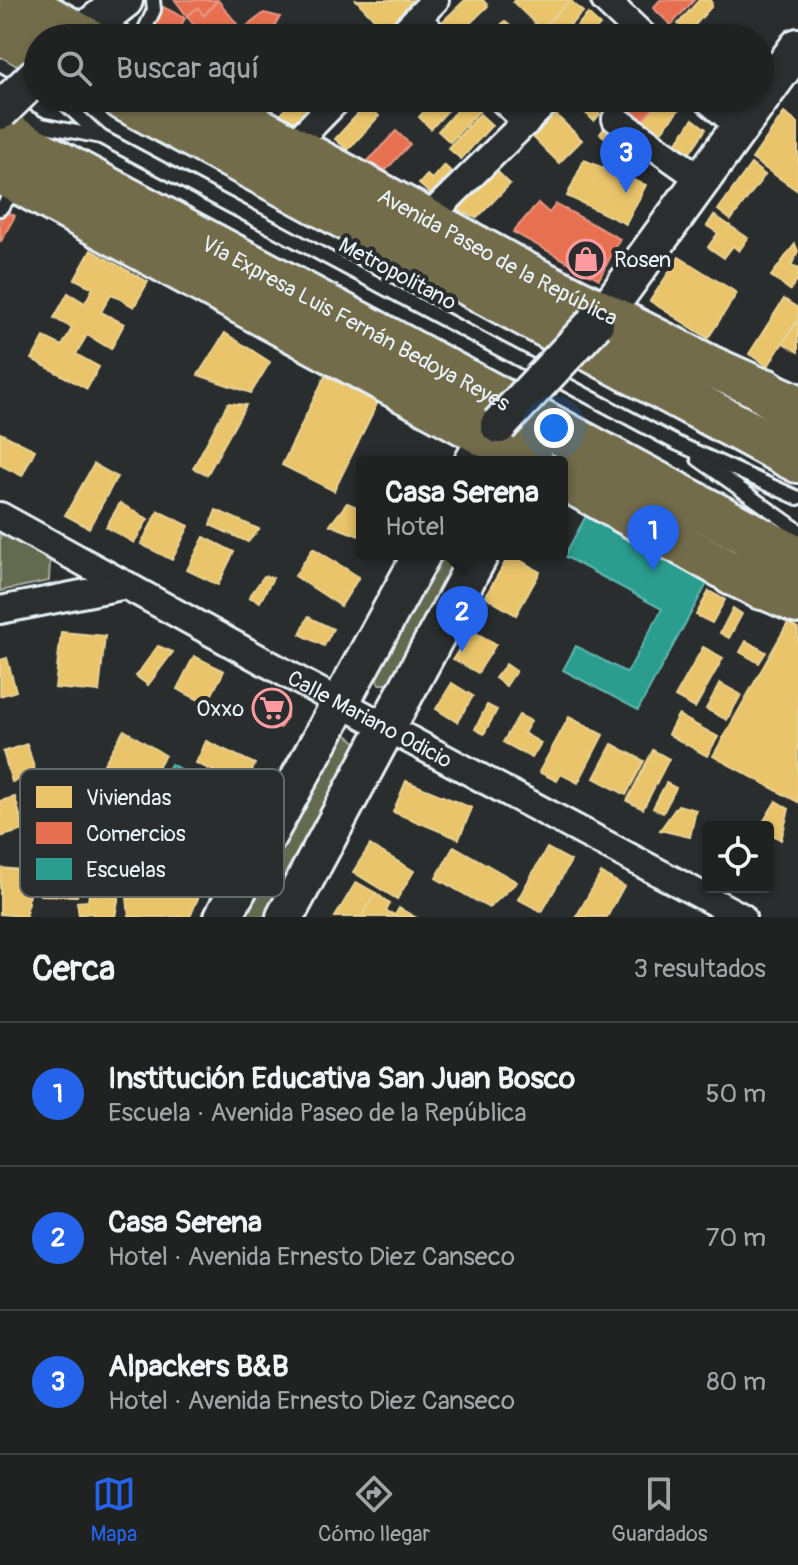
<!DOCTYPE html>
<html lang="es">
<meta charset="utf-8">
<style>
:root{--surface:#202222;--page:#282a2a;--text:#f1f3f6;--muted:#a2a4a5;--line:#3d3f40;--accent:#2563eb}
body{margin:0;font-family:Pangolin,sans-serif;background:var(--page);color:var(--text)}
.controls{position:absolute;right:24px;bottom:24px;display:grid;overflow:hidden;border-radius:8px;box-shadow:0 2px 6px #0004}
.controls button{width:72px;height:72px;display:grid;place-items:center;padding:0;border:0;border-bottom:2px solid var(--line);background:var(--surface);color:var(--text);font:40px sans-serif}
.you{position:absolute;left:554px;top:428px;width:28px;height:28px;margin:-20px;border:6px solid #fff;border-radius:50%;background:#1a73e8;box-shadow:0 0 0 12px #1a73e833}
.badge{display:grid;place-items:center;width:52px;height:52px;border-radius:50%;background:var(--accent);color:#fff;font-size:26px;font-weight:700}
.pin{position:absolute;translate:-50% -66px;filter:drop-shadow(0 2px 4px #0008)}
.pin::after{content:'';position:absolute;top:42px;width:28px;height:24px;background:inherit;clip-path:polygon(0 0,100% 0,50% 100%)}
.popup{position:absolute;left:356px;top:456px;width:212px;height:104px;box-sizing:border-box;display:grid;place-content:center;border-radius:8px;background:var(--surface);filter:drop-shadow(0 2px 6px #0005);font-size:26px;white-space:nowrap;color:var(--muted)}
.popup b{font-size:30px;color:var(--text)}
.popup::after{content:'';position:absolute;left:50%;top:100%;margin-left:-16px;border:16px solid transparent;border-top-color:var(--surface)}
.list{margin:0;padding:0;list-style:none}
h2{display:flex;justify-content:space-between;align-items:center;height:104px;margin:0;padding:0 32px;font-size:34px}
h2 small{font-size:26px;font-weight:400;color:var(--muted)}
.list li{display:grid;grid-template-columns:52px 1fr auto;gap:24px;align-items:center;box-sizing:border-box;height:144px;padding:0 32px;border-top:2px solid var(--line)}
.list b{display:block;font-size:30px;white-space:nowrap}
.list p{margin:0;font-size:26px;white-space:nowrap;color:var(--muted)}
.list em{font-size:26px;font-style:normal;color:var(--muted)}
.icon{flex:none;width:44px;height:44px;fill:none;stroke:currentColor;stroke-width:2;stroke-linecap:round;stroke-linejoin:round}
.map{position:relative;flex:none;width:798px;height:917px;overflow:hidden}
.search{position:absolute;background:var(--surface);box-shadow:0 2px 6px #0004;left:24px;right:24px;top:24px;height:88px;display:flex;align-items:center;gap:20px;box-sizing:border-box;padding:0 28px;border-radius:44px;color:var(--muted);font-size:30px}
.sheet{height:536px;background:var(--surface)}
nav{display:flex;justify-content:space-around;align-items:center;box-sizing:border-box;height:112px;border-top:2px solid var(--line);background:var(--surface);font-size:22px;color:var(--muted)}
nav a{display:grid;justify-items:center;gap:4px}
nav .on{color:var(--accent)}
.map>svg:first-child{display:block}
</style>
<div class="map">
<svg width="798" height="917" viewBox="0 0 798 917">
<rect width="100%" height="100%" fill="#2a2d2e"/>
<filter id="ink" filterUnits="userSpaceOnUse"><feTurbulence type="fractalNoise" baseFrequency=".0125" numOctaves="2"/><feDisplacementMap in="SourceGraphic" scale="16" xChannelSelector="R" yChannelSelector="G"/><feConvolveMatrix kernelMatrix="1 2 1 2 8 2 1 2 1" color-interpolation-filters="sRGB"/></filter>
<g filter="url(#ink)">
<g fill="#646a4f" stroke="#a6aea4" stroke-width="2">
<polygon points="0,533 50,559 49,581 0,591"/>
<polygon points="434,554 461,554 389,684 379,684 371,670"/>
<polygon points="338,728 357,743 268,917 237,917"/>
</g>
<g fill="#e9c46a" stroke="#e9d295" stroke-width="2">
<polygon points="356,0 419,0 379,38 373,38 366,32 377,22"/>
<polygon points="465,0 483,0 488,6 455,38 441,23"/>
<polygon points="515,0 570,0 541,29 513,2"/>
<polygon points="570,0 583,12 557,38 550,38 541,29"/>
<polygon points="699,0 711,0 712,6 688,33 678,24"/>
<polygon points="588,14 600,25 588,38 566,38"/>
<polygon points="505,21 522,38 488,38"/>
<polygon points="352,24 363,35 360,38 339,38"/>
<polygon points="714,26 732,38 705,38"/>
<polygon points="291,98 326,98 297,127 280,117"/>
<polygon points="436,98 459,98 431,129 419,117"/>
<polygon points="468,98 471,98 482,108 450,142 438,131"/>
<polygon points="574,98 584,98 600,114 594,121 572,100"/>
<polygon points="661,98 683,98 686,101 659,134 643,120"/>
<polygon points="367,104 379,116 348,150 335,139"/>
<polygon points="553,112 582,140 559,163 531,135"/>
<polygon points="784,113 798,123 798,191 752,159"/>
<polygon points="480,114 492,125 461,159 448,148"/>
<polygon points="693,119 706,129 687,157 673,148"/>
<polygon points="609,121 656,153 643,163 600,134"/>
<polygon points="584,160 646,185 626,224 567,196"/>
<polygon points="751,164 765,175 731,220 718,210"/>
<polygon points="444,165 455,175 435,198 419,184 427,175 432,179"/>
<polygon points="495,169 510,184 477,218 456,209"/>
<polygon points="714,215 748,238 739,251 733,246 724,258 708,247 718,233 707,226"/>
<polygon points="795,244 798,251 791,266 798,267 798,279 790,290 771,276"/>
<polygon points="91,250 148,282 134,307 111,294 101,312 124,324 111,349 87,335 76,354 99,367 87,389 32,359 44,337 62,346 72,328 54,318 68,293 85,303 93,288 75,279"/>
<polygon points="679,257 737,293 708,338 650,301"/>
<polygon points="784,299 798,308 798,319 768,366 749,354"/>
<polygon points="798,320 798,352 783,343"/>
<polygon points="225,333 270,362 251,393 198,375"/>
<polygon points="325,376 378,402 334,491 282,465"/>
<polygon points="228,403 246,405 207,475 193,468"/>
<polygon points="0,433 35,450 22,476 0,465"/>
<polygon points="94,464 117,477 89,528 65,515"/>
<polygon points="120,503 148,519 134,543 106,527"/>
<polygon points="347,503 362,509 362,537 330,525"/>
<polygon points="216,510 259,529 248,542 210,525"/>
<polygon points="158,511 189,526 172,560 141,544"/>
<polygon points="204,537 234,552 218,585 187,570"/>
<polygon points="313,548 359,577 341,606 295,576"/>
<polygon points="510,554 540,572 516,615 485,597"/>
<polygon points="264,576 273,578 260,602 249,597"/>
<polygon points="709,591 725,600 712,623 696,615"/>
<polygon points="733,608 742,614 729,638 720,633"/>
<polygon points="308,617 333,629 324,646 300,634"/>
<polygon points="788,623 798,629 798,802 713,756"/>
<polygon points="471,630 496,644 478,673 453,659"/>
<polygon points="61,632 105,636 99,692 55,688"/>
<polygon points="746,641 766,652 759,663 740,652"/>
<polygon points="158,646 173,652 148,685 136,676"/>
<polygon points="703,647 723,658 695,708 675,697"/>
<polygon points="194,656 224,671 207,704 177,689"/>
<polygon points="7,658 16,691 0,696 0,660"/>
<polygon points="506,664 516,671 506,686 495,678"/>
<polygon points="452,683 473,696 457,722 436,709"/>
<polygon points="720,683 741,695 727,720 706,709"/>
<polygon points="487,705 497,710 484,734 475,729"/>
<polygon points="519,715 531,721 524,733 541,743 532,758 503,742"/>
<polygon points="678,715 718,737 707,756 668,734"/>
<polygon points="569,717 603,735 578,783 561,774 557,781 539,772"/>
<polygon points="124,730 165,755 135,806 94,781"/>
<polygon points="206,741 255,764 245,786 196,763"/>
<polygon points="27,744 36,774 12,782 3,752"/>
<polygon points="612,744 644,761 626,795 594,778"/>
<polygon points="653,750 669,759 643,809 627,801"/>
<polygon points="406,781 472,808 459,839 393,812"/>
<polygon points="666,783 676,788 663,813 653,808"/>
<polygon points="15,797 24,830 0,837 0,801"/>
<polygon points="776,801 789,809 781,840 768,832 768,827 760,827"/>
<polygon points="678,805 696,810 690,837 660,830"/>
<polygon points="138,807 213,846 205,862 129,823"/>
<polygon points="370,845 414,871 397,899 353,872"/>
<polygon points="454,846 517,882 489,908 436,878"/>
<polygon points="138,847 207,877 190,917 129,917 125,876"/>
<polygon points="547,848 571,861 542,912 518,899"/>
<polygon points="42,858 78,859 77,896 40,895"/>
<polygon points="0,868 32,871 26,917 0,914"/>
<polygon points="601,873 624,886 607,917 576,917"/>
<polygon points="100,881 121,884 115,917 93,917 92,913 79,915 77,902 88,901 89,893 98,894"/>
<polygon points="356,882 376,893 361,917 335,917"/>
<polygon points="376,893 390,904 386,911 395,915 399,908 415,917 361,917"/>
</g>
<g fill="#e76f51" stroke="#e79683" stroke-width="2">
<polygon points="175,0 217,0 204,16 198,8 187,16"/>
<polygon points="218,0 237,24 229,38 207,38 201,35 187,16 198,8 204,16"/>
<polygon points="660,0 694,0 671,25 653,8"/>
<polygon points="163,7 185,18 175,38 147,38"/>
<polygon points="264,13 280,17 268,38 231,38"/>
<polygon points="640,98 661,98 643,120 630,111"/>
<polygon points="396,131 410,144 386,170 367,162"/>
<polygon points="538,203 549,213 556,204 620,239 599,279 513,232"/>
<polygon points="0,208 15,216 1,241 0,240"/>
<polygon points="267,693 285,703 287,717 280,728 255,713"/>
</g>
<g fill="#2a9d8f" stroke="#63b6ae" stroke-width="2">
<polygon points="586,516 708,582 638,710 563,670 576,646 627,673 662,609 564,556"/>
<polygon points="171,764 230,797 207,838 148,806"/>
</g>
<g fill="none" stroke-linecap="round" stroke-linejoin="round">
<g stroke="#e8f1f8" stroke-width="18">
<g id="lane">
<polyline points="107,17 128,37"/>
<polyline points="145,29 154,10 153,0"/>
<polyline points="0,64 28,80"/>
<polyline points="59,98 101,137 676,443 798,498"/>
<polyline points="10,108 41,125 101,137"/>
<polyline points="0,209 18,187"/>
<polyline points="698,459 798,530"/>
</g>
</g>
<g stroke="#e8f1f8" stroke-width="32">
<g id="street">
<polyline points="605,0 645,38"/>
<polyline points="417,19 437,38"/>
<polyline points="398,38 435,0"/>
<polyline points="501,98 527,122"/>
<polyline points="706,98 740,127"/>
<polyline points="616,119 702,180"/>
<polyline points="291,147 339,98"/>
<polyline points="426,220 550,98"/>
<path id="s1" d="M0,516l307,169 435,232"/>
<polyline points="0,610 127,585"/>
</g>
</g>
<g stroke="#e8f1f8" stroke-width="42">
<g id="secondary">
<polyline points="76,38 124,0"/>
<polyline points="595,323 605,313 798,47"/>
<polyline points="473,462 487,438 499,425"/>
<polyline points="223,917 422,554"/>
<polyline points="285,917 480,554"/>
</g>
</g>
<g stroke="#e8f1f8" stroke-width="46">
<g id="primary">
<polyline points="19,0 87,38"/>
<path id="s2" d="M204,98l331,180 177,89 81,36"/>
<polyline points="0,173 533,462"/>
<polyline points="562,478 761,589"/>
</g>
</g>
<g stroke="#e8f1f8" stroke-width="50">
<g id="highway">
<polyline points="0,31 38,52"/>
<polyline points="124,98 798,460"/>
<path id="s3" d="M0,132l798,428"/>
<polyline points="765,391 798,414"/>
<polyline points="733,573 798,601"/>
</g>
</g>
<use href="#lane" stroke="#2a2d2e" stroke-width="12"/>
<use href="#street" stroke="#2a2d2e" stroke-width="26"/>
<use href="#secondary" stroke="#2a2d2e" stroke-width="36"/>
<use href="#primary" stroke="#736c4b" stroke-width="40"/>
<use href="#highway" stroke="#736c4b" stroke-width="44"/>
<g stroke="#e8f1f8" stroke-width="42" stroke-linecap="butt">
<g id="secondary-bridge">
<polyline points="0,111 38,74"/>
<polyline points="499,425 595,323"/>
</g>
</g>
<use href="#secondary-bridge" stroke="#2a2d2e" stroke-width="36"/>
</g>
</g>
<defs>
<g id="shop-ring" transform="scale(2)"><circle r="9.5" fill="#2a2d2e" stroke="#ff9aa2" stroke-width="1.5"/><path d="M-5-2.5h2.3a2.7 3.5 0 0 1 5.4 0H5L5.5 6h-11ZM-1.5-2.5h3a1.5 2.3 0 0 0-3 0Z" fill="#ff9aa2"/></g>
<g id="supermarket-ring" transform="scale(2)"><circle r="9.5" fill="#2a2d2e" stroke="#ff9aa2" stroke-width="1.5"/><path d="M-6-5.5h2.5l.6 2H6L4.5 2H-2.5L-4.4-4H-6ZM-1.5 3.2a1.3 1.3 0 1 0 .1 0ZM3 3.2a1.3 1.3 0 1 0 .1 0Z" fill="#ff9aa2"/></g>
</defs>
<g fill-rule="evenodd">
<use href="#shop-ring" x="586" y="259"/>
<use href="#supermarket-ring" x="272" y="708"/>
</g>
<g text-anchor="middle" stroke-width="8" stroke-linejoin="round" paint-order="stroke">
<g font-size="22" fill="#e8f1f8" stroke="#2a2d2e">
<text dy="8" stroke="none"><textPath href="#s2" startOffset="334">Avenida Paseo de la República</textPath></text>
<text transform="translate(398 273) rotate(28)" y="8">Metropolitano</text>
<text dy="8" stroke="none"><textPath href="#s3" startOffset="404">Vía Expresa Luis Fernán Bedoya Reyes</textPath></text>
<text dy="8" stroke="none"><textPath href="#s1" startOffset="422">Calle Mariano Odicio</textPath></text>
</g>
<g font-size="22" fill="#e8f1f8" stroke="#2a2d2e" text-anchor="start">
<text x="614" y="267">Rosen</text>
<text x="244" y="716" text-anchor="end">Oxxo</text>
</g>
</g>
<rect x="20" y="769" width="264" height="128" rx="12" fill="#2a2d2e" stroke="#63686b" stroke-width="2"/>
<rect x="36" y="786" width="36" height="22" fill="#e9c46a"/>
<rect x="36" y="822" width="36" height="22" fill="#e76f51"/>
<rect x="36" y="858" width="36" height="22" fill="#2a9d8f"/>
<g font-size="22" fill="#e8f1f8">
<text x="86" y="805">Viviendas</text>
<text x="86" y="841">Comercios</text>
<text x="86" y="877">Escuelas</text>
</g>
</svg>
<div class="controls">
<button><svg class="icon" aria-label="locate" viewBox="0 0 24 24"><circle cx="12" cy="12" r="6"/><path d="M12 2v4M12 18v4M2 12h4M18 12h4"/></svg></button>
</div>
<div class="you"></div>
<div class="pin badge" style="left:653px;top:571px">1</div>
<div class="pin badge" style="left:462px;top:652px">2</div>
<div class="popup"><b>Casa Serena</b>Hotel</div>
<div class="pin badge" style="left:626px;top:193px">3</div>
<div class="search"><svg class="icon" aria-label="search" viewBox="0 0 24 24"><circle cx="10" cy="10" r="6"/><path d="M15 15l6 6"/></svg>Buscar aquí</div>
</div>
<section class="sheet">
<h2>Cerca<small>3 resultados</small></h2>
<ul class="list">
<li><span class="badge">1</span><div><b>Institución Educativa San Juan Bosco</b><p>Escuela · Avenida Paseo de la República</p></div><em>50 m</em></li>
<li><span class="badge">2</span><div><b>Casa Serena</b><p>Hotel · Avenida Ernesto Diez Canseco</p></div><em>70 m</em></li>
<li><span class="badge">3</span><div><b>Alpackers B&amp;B</b><p>Hotel · Avenida Ernesto Diez Canseco</p></div><em>80 m</em></li>
</ul>
</section>
<nav>
<a class="on"><svg class="icon" aria-label="map" viewBox="0 0 24 24"><path d="M3 6l6-2 6 2 6-2v14l-6 2-6-2-6 2zM9 4v14M15 6v14"/></svg>Mapa</a>
<a><svg class="icon" aria-label="directions" viewBox="0 0 24 24"><path d="M12 3l9 9-9 9-9-9zM9 14v-3h6M13 9l2 2-2 2"/></svg>Cómo llegar</a>
<a><svg class="icon" aria-label="saved" viewBox="0 0 24 24"><path d="M7 4h10v16l-5-4-5 4z"/></svg>Guardados</a>
</nav>
